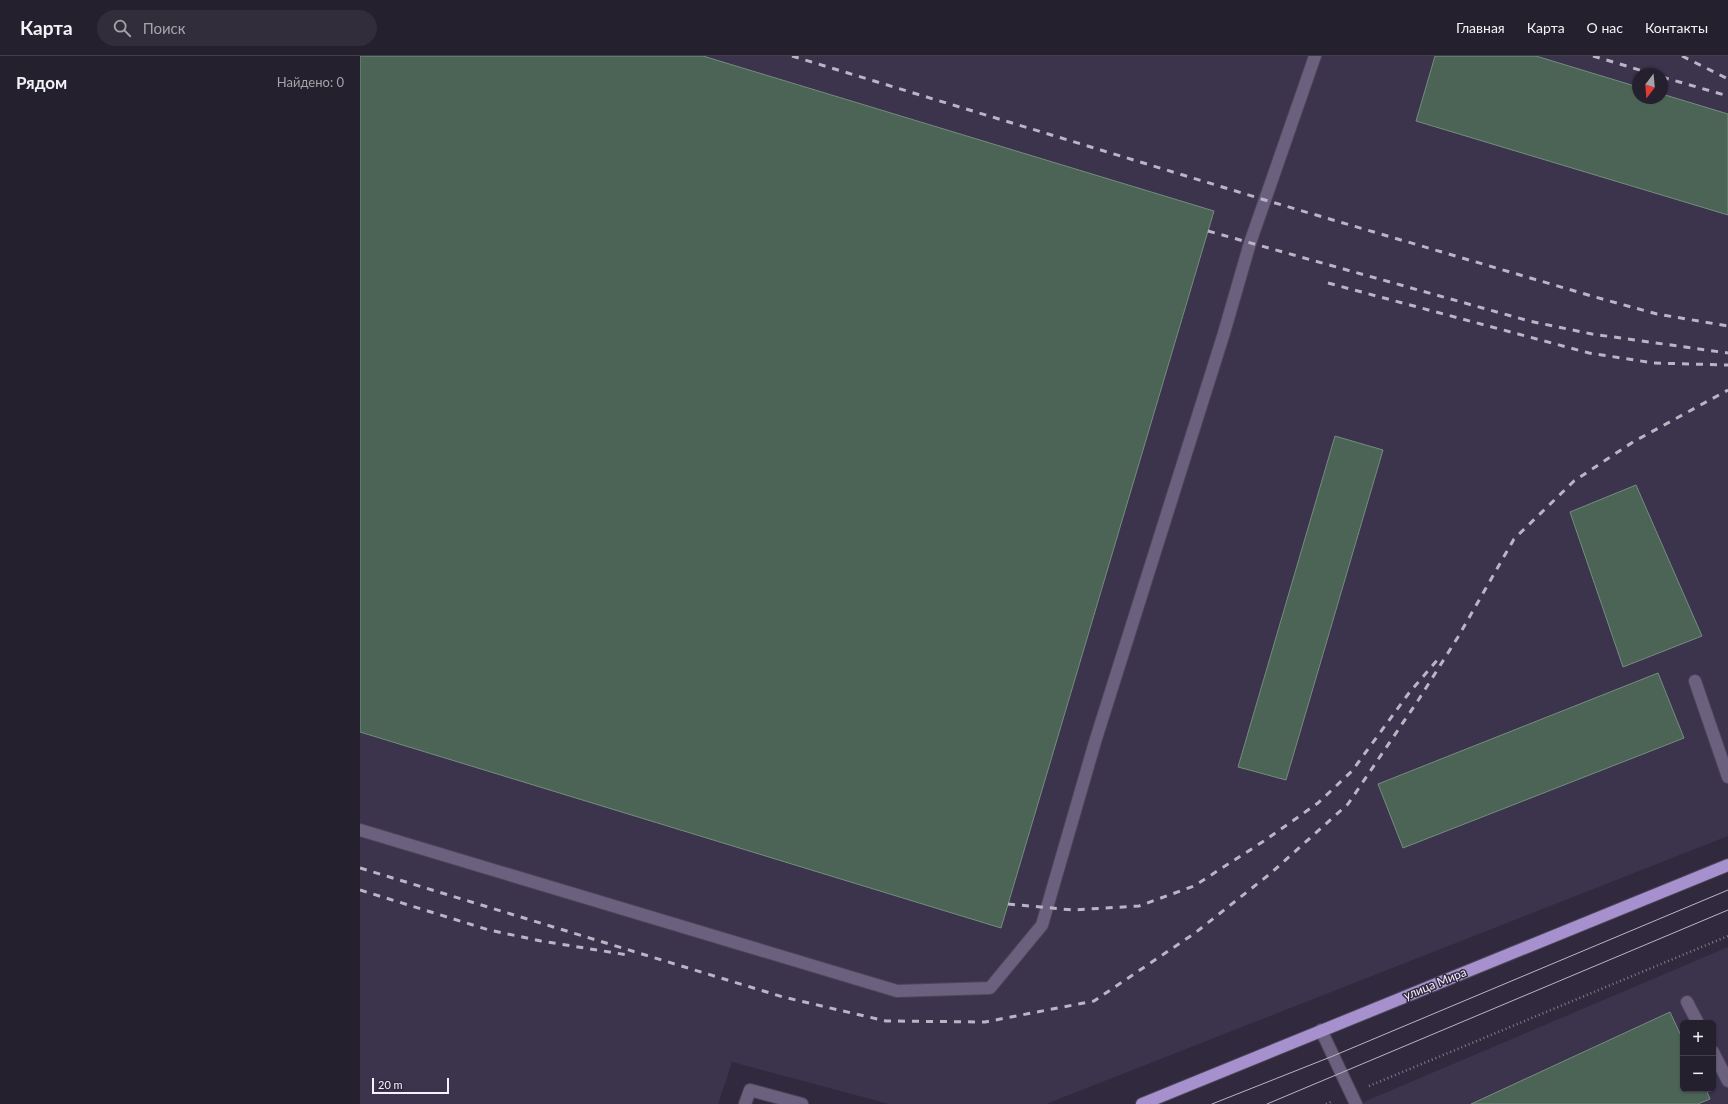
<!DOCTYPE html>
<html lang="ru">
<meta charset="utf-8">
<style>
:root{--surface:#25202e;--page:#312d3a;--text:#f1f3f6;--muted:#a3a3aa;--line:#423e4a}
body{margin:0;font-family:Lato,sans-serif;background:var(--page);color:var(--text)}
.controls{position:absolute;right:12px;bottom:12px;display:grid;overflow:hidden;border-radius:6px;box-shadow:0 1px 3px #0004}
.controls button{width:36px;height:36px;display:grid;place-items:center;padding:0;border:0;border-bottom:1px solid var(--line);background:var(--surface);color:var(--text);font:20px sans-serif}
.compass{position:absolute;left:1272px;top:12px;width:36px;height:36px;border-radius:50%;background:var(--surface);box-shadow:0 1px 3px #0004;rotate:196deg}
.scale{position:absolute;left:12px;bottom:10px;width:77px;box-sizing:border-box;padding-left:4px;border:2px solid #f5f1fe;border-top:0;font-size:11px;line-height:14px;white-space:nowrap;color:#f5f1fe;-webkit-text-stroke:3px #312a3e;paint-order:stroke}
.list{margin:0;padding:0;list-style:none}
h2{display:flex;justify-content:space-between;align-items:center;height:52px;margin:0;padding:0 16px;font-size:17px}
h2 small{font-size:13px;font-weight:400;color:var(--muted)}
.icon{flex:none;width:22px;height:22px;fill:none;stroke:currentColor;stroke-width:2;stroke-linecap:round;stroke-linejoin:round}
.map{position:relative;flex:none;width:1368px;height:1048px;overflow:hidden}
header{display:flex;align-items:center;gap:24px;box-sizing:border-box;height:56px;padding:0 20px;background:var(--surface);border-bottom:1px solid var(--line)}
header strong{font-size:19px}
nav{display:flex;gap:22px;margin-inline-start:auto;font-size:14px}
.search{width:280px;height:36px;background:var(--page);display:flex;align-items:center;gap:10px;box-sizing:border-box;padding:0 14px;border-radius:22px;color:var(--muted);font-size:15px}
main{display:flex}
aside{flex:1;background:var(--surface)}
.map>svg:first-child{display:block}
</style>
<header>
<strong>Карта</strong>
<div class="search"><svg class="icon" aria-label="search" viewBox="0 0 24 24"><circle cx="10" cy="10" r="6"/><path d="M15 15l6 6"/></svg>Поиск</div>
<nav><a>Главная</a><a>Карта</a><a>О нас</a><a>Контакты</a></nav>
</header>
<main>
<aside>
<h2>Рядом<small>Найдено: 0</small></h2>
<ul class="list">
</ul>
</aside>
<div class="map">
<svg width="1368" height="1048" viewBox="0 0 1368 1048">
<rect width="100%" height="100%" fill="#312a3e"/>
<g fill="#3c334d" fill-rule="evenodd">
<path d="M0,0h1368v780l-682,268h-157l-157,-42 -14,42h-358zM1278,18h24v24h-24z"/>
<path d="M1368,891v157h-369zM1323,967h30v66h-30z"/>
</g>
<g fill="#4c6456" stroke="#748d7e">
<polygon points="0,0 343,0 854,155 641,872 0,676"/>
<polygon points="1075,0 1176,0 1278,31 1278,42 1302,42 1302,38 1368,58 1368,159 1056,65"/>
<polygon points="975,380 1023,394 926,724 878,711"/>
<polygon points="1276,429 1342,580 1263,611 1210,456"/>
<polygon points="1298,617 1324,682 1043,792 1018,728"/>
<polygon points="1310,956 1323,984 1323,1033 1346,1033 1350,1043 1338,1048 1111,1048"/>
</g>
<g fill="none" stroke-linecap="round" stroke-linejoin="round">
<g stroke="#4c4659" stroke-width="14">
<g id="minor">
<polyline points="1335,625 1368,721"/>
<polyline points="0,774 537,935 630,932 682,869 735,686 864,277 890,187 955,0"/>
<polyline points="1327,946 1338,967"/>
<polyline points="961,974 996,1048"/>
<polyline points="1353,996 1368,1025"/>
<polyline points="385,1048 390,1034 442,1048"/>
</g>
</g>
<g stroke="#4c4659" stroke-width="14">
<polyline id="major" points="782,1048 1368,809"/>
</g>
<g stroke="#827d8e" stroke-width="2.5" stroke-dasharray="1 3" stroke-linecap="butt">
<polyline points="1009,1030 1368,880"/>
<polyline points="966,1048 973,1045"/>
</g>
<use href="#minor" stroke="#6b607e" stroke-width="12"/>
<use href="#major" stroke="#a690ce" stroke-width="12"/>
<g stroke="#bab5c4" stroke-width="1">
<polyline points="852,1048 973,1000 1368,834"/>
<polyline points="907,1048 1368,854"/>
</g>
<g stroke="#bab5c4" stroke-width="3" stroke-dasharray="7 7" stroke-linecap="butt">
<polyline points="432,0 905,144 1235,241 1297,258 1368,270"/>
<polyline points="1233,0 1293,18"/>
<polyline points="1322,0 1368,23"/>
<polyline points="1302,21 1368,40"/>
<polyline points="848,175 1169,265 1232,278 1368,297"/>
<polyline points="968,227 1229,297 1294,307 1368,309"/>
<polyline points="0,812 423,941 526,965 625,966 734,945 835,877 911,817 988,748 1059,643 1098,581 1154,483 1214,425 1273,386 1368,334"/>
<polyline points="0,834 129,874 181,885 268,899"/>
<polyline points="648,848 713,854 779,850 834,830 904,785 958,747 992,715 1049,637 1079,602"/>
</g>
</g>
<g text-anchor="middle" stroke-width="3" stroke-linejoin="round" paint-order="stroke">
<g font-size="12" fill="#f5f1fe" stroke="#312a3e">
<text transform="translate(1075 928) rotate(-22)" y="4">улица Мира</text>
</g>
</g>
</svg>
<div class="controls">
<button>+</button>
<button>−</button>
</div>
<svg class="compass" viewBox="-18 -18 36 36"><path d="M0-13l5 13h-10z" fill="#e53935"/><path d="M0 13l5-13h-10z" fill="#a3a3aa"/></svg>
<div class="scale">20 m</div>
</div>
</main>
